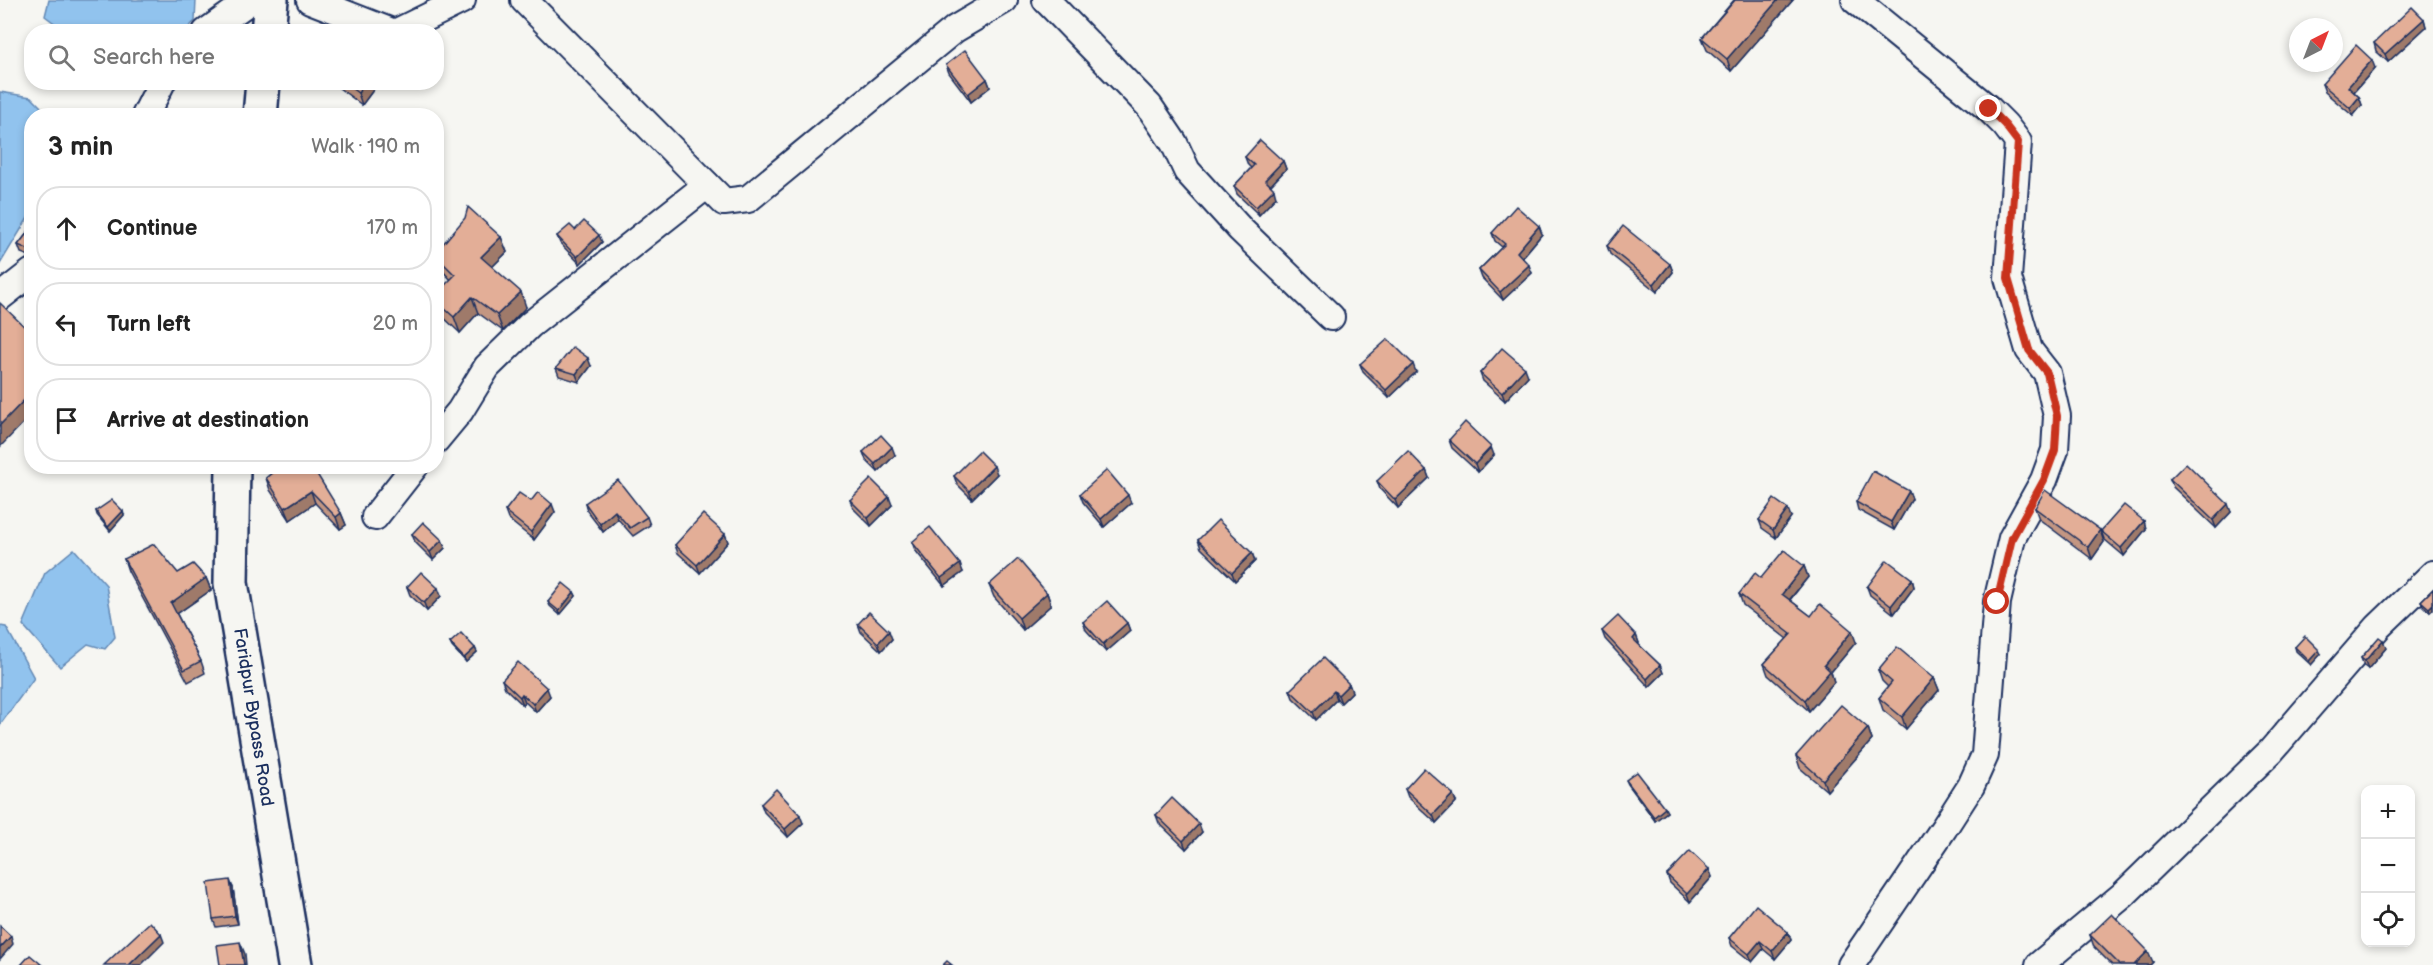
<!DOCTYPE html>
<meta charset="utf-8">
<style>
:root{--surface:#fff;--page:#f6f6f6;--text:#222;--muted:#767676;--line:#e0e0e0}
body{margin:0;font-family:"Balsamiq Sans",sans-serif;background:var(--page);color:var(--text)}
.controls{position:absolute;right:18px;bottom:18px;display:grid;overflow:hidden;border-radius:12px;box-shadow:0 3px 9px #0003}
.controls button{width:54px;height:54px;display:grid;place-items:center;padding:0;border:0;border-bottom:2px solid var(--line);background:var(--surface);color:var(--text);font:30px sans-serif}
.compass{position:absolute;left:2289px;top:18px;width:54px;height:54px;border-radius:50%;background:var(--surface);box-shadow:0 3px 9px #0003;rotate:42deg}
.stop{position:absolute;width:18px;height:18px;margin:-14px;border:4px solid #c8321e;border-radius:50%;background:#fff}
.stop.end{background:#c8321e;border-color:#fff;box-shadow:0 2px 6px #0008}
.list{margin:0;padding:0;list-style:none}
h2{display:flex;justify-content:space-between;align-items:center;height:78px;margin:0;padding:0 24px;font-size:26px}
h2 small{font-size:20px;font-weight:400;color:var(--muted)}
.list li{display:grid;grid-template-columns:39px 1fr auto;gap:18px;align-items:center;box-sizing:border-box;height:84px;margin:0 12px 12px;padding:0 12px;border:2px solid var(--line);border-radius:24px}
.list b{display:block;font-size:22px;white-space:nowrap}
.list em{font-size:20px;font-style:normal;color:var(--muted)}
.icon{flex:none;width:33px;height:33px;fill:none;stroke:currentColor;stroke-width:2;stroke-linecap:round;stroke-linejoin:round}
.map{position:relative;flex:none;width:2433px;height:965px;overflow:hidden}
.search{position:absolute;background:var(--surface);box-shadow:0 3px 9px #0003;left:24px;top:24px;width:420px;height:66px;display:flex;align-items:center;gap:15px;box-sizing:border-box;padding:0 21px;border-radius:24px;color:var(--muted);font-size:22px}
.panel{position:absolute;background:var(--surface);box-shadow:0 3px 9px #0003;left:24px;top:108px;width:420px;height:366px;border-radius:24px}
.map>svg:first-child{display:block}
</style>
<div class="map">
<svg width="2433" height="965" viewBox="0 0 2433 965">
<rect width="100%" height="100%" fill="#f6f6f2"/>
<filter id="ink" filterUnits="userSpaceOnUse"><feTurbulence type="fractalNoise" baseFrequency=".0167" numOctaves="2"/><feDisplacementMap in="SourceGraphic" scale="12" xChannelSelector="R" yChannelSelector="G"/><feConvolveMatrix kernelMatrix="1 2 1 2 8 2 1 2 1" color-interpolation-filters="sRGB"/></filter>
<g filter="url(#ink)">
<g fill="#91c3ee" stroke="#6288b4" stroke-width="1.5">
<polygon points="49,0 196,0 195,21 185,31 65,31 45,16"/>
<polygon points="0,92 31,97 49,115 32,116 31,213 0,264"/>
<polygon points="74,549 106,585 115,637 105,649 88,644 60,667 23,625 45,573"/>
<polygon points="0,626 6,627 34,678 0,725"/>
</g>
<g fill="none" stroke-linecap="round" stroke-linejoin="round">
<g stroke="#1b2f5e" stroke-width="30">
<g id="minor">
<polyline points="310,0 392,32"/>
<polyline points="524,0 724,202 748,199 955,29 1004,0"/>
<polyline points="1046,0 1149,106 1174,143 1187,171 1241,230 1331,317"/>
<polyline points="206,32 251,0"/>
<polyline points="397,32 462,0"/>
<polyline points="145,116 162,82"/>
<polyline points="0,297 32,272"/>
<polyline points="436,440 460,411 487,367 530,325 707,185"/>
<polyline points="375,517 415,466"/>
<polyline points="1851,965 1944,828 1971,786 1985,755 1997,602 2012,538 2044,480 2055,450 2057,416 2047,373 2029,350 2008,278 2018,142 2005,125 1989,109 1855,0"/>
<polyline points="2039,965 2123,895 2271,751 2378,627 2433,574"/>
</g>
</g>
<g stroke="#1b2f5e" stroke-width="38">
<g id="highway">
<polyline points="268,32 271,0"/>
<polyline points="260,116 263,82"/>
<polyline points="233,466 231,583 295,965"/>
</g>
</g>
<use href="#minor" stroke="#f6f6f2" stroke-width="26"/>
<use href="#highway" stroke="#f6f6f2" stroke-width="33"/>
</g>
<g fill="#c39682" stroke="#1b2f5e" stroke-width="1.5">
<polygon points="1734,0 1793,0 1731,71 1707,50 1702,38"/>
<polygon points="2424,19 2426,27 2388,62 2376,51 2374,43"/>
<polygon points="946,65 987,79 990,87 971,102 949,73"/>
<polygon points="2375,68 2354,92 2359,97 2362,105 2353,116 2325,92 2322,84"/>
<polygon points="331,82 379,82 362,105"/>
<polygon points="1245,157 1283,161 1286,169 1270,186 1276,197 1259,215 1237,194 1234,186 1251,168 1248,165"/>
<polygon points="1539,226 1542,234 1522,258 1532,273 1503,300 1482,278 1479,270 1502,247 1495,241 1492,233"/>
<polygon points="32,227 32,257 21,253 18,245"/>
<polygon points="575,230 602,242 580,264 560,243 557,236"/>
<polygon points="501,237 507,252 492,267 526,307 503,331 478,313 460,333 439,313 436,307 436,294 451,280 441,269 436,258 436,252"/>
<polygon points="1607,246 1670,264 1673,272 1657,292 1610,254"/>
<polygon points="1360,364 1416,372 1389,398 1363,372"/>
<polygon points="591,366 579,382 559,376 556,368"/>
<polygon points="1480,373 1528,376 1505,401 1483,381"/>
<polygon points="1449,440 1494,455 1478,472 1452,448"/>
<polygon points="863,452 895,455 878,472 866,460"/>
<polygon points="280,466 341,513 346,525 340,529 315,503 290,520 270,490 266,478"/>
<polygon points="1426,470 1429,478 1398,508 1380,489 1377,481"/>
<polygon points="997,474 972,499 957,484 954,476"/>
<polygon points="2170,479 2231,512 2216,528 2173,487"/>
<polygon points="1909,491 1912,499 1894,530 1858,510 1856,502"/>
<polygon points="1080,494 1131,503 1104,527 1083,502"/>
<polygon points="850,500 892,505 871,526 853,508"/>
<polygon points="531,501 555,512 534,540 508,519 505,511"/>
<polygon points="585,503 647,517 650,525 633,536 618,519 603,532 587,511"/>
<polygon points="2035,508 2100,530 2104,542 2092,559 2039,519"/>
<polygon points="96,511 124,515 110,531 97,515"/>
<polygon points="1791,517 1776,538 1762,528 1759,520"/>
<polygon points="2144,521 2146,529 2124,556 2104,539 2101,531"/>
<polygon points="412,534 442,540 445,548 433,560 415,542"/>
<polygon points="725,534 728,542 700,573 678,553 675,545"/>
<polygon points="1198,540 1252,553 1255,561 1235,581 1201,548"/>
<polygon points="912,542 963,572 944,586 915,550"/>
<polygon points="124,559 178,573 206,578 211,590 177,614 201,661 205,673 188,682 128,571"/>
<polygon points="1804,566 1808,577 1790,600 1811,616 1856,642 1831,672 1834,682 1809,711 1768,675 1764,664 1787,639 1743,605 1739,594 1761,578"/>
<polygon points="1912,579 1914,587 1894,614 1870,595 1867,587"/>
<polygon points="989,585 1047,593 1051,605 1023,630 994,597"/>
<polygon points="407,587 441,596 427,611 410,595"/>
<polygon points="2433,589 2433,609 2430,612 2423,605 2421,601"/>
<polygon points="574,592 576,596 560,615 550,606 548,602"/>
<polygon points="1083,622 1127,623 1130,631 1106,652 1086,630"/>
<polygon points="858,624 892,639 881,651 861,632"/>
<polygon points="1602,631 1636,635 1639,643 1638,644 1660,665 1663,673 1649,687 1605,639"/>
<polygon points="450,643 475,648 477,652 466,662 452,647"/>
<polygon points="2295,647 2321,654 2311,665 2296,651"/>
<polygon points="2386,648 2368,669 2364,666 2361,658"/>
<polygon points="1878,670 1934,678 1939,690 1906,729 1883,710 1879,698 1888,687 1882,681"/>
<polygon points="502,680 550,696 536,712 525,702 523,705 505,688"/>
<polygon points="1349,684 1352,692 1341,703 1337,699 1316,720 1293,698 1290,690"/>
<polygon points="1868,728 1872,740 1827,791 1800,768 1796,756"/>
<polygon points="1626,780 1667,812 1655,821 1628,784"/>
<polygon points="1405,789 1456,802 1436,823 1408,797"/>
<polygon points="761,804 803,823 788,837 764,812"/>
<polygon points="1156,815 1202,832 1186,849 1159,823"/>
<polygon points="1709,869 1712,877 1690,902 1670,883 1667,875"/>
<polygon points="233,888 238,924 216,927 213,919"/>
<polygon points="1788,932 1791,940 1775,959 1763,949 1752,962 1732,946 1729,938"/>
<polygon points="2090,935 2153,962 2150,965 2112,965 2094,947"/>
</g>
<g fill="#9f7a6a" stroke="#1b2f5e" stroke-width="1.5">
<polygon points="1778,0 1793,0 1731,71 1727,59"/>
<polygon points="2424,19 2426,27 2388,62 2385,54"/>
<polygon points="2372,60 2375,68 2351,95 2348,87"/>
<polygon points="987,79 990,87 971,102 968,94"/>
<polygon points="366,82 379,82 362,105 358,93"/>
<polygon points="2359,97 2362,105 2353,116 2350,108"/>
<polygon points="1283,161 1286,169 1268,188 1265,180"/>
<polygon points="1274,189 1276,197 1259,215 1256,207"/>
<polygon points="1539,226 1542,234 1520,260 1517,252"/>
<polygon points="599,235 602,242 580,264 577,257"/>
<polygon points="501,237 507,252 487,272 481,257"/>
<polygon points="1670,264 1673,272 1657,292 1654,284"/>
<polygon points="1529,265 1532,273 1503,300 1500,292"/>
<polygon points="521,292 526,307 503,331 497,315"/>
<polygon points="472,297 478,313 460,333 454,317"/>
<polygon points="588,358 591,366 579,382 576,374"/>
<polygon points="1413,364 1416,372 1389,398 1386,390"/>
<polygon points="1525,368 1528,376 1505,401 1502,393"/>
<polygon points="32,392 32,414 0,447 0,425"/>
<polygon points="892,447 895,455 878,472 875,464"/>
<polygon points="1491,447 1494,455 1478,472 1475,464"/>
<polygon points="994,466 997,474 972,499 969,491"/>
<polygon points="1426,470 1429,478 1398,508 1395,500"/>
<polygon points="311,491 315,503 290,520 285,508"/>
<polygon points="1909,491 1912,499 1894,530 1891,522"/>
<polygon points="1128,495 1131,503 1104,527 1101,519"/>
<polygon points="889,497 892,505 871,526 868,518"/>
<polygon points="552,504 555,512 534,540 531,532"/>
<polygon points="2228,504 2231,512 2216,528 2213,520"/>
<polygon points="1788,509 1791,517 1776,538 1773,530"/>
<polygon points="123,511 124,515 110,531 108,527"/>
<polygon points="615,511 618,519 603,532 600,524"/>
<polygon points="341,513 346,525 340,529 336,517"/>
<polygon points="2144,521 2146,529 2124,556 2121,548"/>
<polygon points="2100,530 2104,542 2092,559 2088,547"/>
<polygon points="725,534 728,542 700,573 697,565"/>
<polygon points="442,540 445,548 433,560 430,552"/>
<polygon points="1252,553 1255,561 1235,581 1232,573"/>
<polygon points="960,564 963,572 944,586 941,578"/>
<polygon points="1804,566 1808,577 1786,604 1782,594"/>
<polygon points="206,578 211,590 175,615 171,603"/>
<polygon points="1912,579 1914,587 1894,614 1891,606"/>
<polygon points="438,588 441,596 427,611 424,603"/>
<polygon points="574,592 576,596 560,615 559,611"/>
<polygon points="1047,593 1051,605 1023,630 1019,618"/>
<polygon points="2433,604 2433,609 2430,612 2429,608"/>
<polygon points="1127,623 1130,631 1106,652 1103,644"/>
<polygon points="889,631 892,639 881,651 878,643"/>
<polygon points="1852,631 1856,642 1831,672 1834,682 1809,711 1805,700 1824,665"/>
<polygon points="1636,635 1639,643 1635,647 1633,639"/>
<polygon points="2383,640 2386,648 2368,669 2365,661"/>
<polygon points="475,648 477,652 466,662 464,658"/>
<polygon points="2319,650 2321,654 2311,665 2309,661"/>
<polygon points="1660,665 1663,673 1649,687 1647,679"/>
<polygon points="1934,678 1939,690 1906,729 1902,717"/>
<polygon points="1349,684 1352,692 1341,703 1338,695"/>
<polygon points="547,688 550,696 536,712 533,704"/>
<polygon points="1334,691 1337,699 1316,720 1313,712"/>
<polygon points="522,694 525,702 523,705 520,697"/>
<polygon points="1868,728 1872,740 1827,791 1823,780"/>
<polygon points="1453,794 1456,802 1436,823 1433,815"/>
<polygon points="1665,808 1667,812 1655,821 1654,817"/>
<polygon points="800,815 803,823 788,837 785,829"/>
<polygon points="1199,824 1202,832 1186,849 1183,841"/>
<polygon points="1709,869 1712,877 1690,902 1687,894"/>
<polygon points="230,880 233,888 238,924 235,916"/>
<polygon points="1788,932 1791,940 1775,959 1772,951"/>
<polygon points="161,934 164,942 141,965 129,965"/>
<polygon points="11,936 13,944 0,959 0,948"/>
<polygon points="1760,941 1763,949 1752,962 1749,954"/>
<polygon points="240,942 245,954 246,965 244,965"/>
<polygon points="2148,951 2153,962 2150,965 2134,965"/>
</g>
<g fill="#e3ae97" stroke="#1b2f5e" stroke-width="1.5">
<polygon points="1735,0 1778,0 1727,59 1702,38"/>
<polygon points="2412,7 2424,19 2385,54 2374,43"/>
<polygon points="2356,45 2372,60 2348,87 2359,97 2350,108 2322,84"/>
<polygon points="965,50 987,79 968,94 946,65"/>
<polygon points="343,82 366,82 358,93"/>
<polygon points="1260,140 1283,161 1265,180 1274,189 1256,207 1234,186 1254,165 1245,157"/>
<polygon points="1516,206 1539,226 1517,252 1529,265 1500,292 1479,270 1505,244 1492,233"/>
<polygon points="468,207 501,237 481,257 521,292 497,315 472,297 454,317 436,301 436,294 455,275 436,256 436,252 465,218"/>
<polygon points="584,221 599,235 577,257 557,236 570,225 575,230"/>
<polygon points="1623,226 1670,264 1654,284 1607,246"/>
<polygon points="32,227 32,251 18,245"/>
<polygon points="0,303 32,334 32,392 0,425"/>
<polygon points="1388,339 1413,364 1386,390 1360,364"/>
<polygon points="573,347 588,358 576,374 556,368"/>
<polygon points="1502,348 1525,368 1502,393 1480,373"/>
<polygon points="1465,422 1491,447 1475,464 1449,440"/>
<polygon points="881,435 892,447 875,464 863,452"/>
<polygon points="979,451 994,466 969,491 954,476"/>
<polygon points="1408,451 1426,470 1395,500 1377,481"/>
<polygon points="2186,463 2228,504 2213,520 2170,479"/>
<polygon points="280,466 312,466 341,513 336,517 311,491 285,508 266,478"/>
<polygon points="1107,470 1128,495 1101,519 1080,494"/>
<polygon points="1873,471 1909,491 1891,522 1856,502"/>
<polygon points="871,479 889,497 868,518 850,500"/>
<polygon points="618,480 647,517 630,528 615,511 600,524 585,503"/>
<polygon points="2045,490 2100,530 2088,547 2035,508"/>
<polygon points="538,492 552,504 531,532 505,511 519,493 531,501"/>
<polygon points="1774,499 1788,509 1773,530 1759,520"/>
<polygon points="112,500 123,511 108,527 96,511"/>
<polygon points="2124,505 2144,521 2121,548 2101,531"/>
<polygon points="703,514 725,534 697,565 675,545"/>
<polygon points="1218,520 1252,553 1232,573 1198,540"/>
<polygon points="423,522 442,540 430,552 412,534"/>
<polygon points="930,527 960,564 941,578 912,542"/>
<polygon points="154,544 178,573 193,564 206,578 171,603 201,661 184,670 124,559"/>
<polygon points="1784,550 1804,566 1782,594 1811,616 1820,604 1852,631 1824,665 1830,671 1805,700 1764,664 1791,634 1739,594 1755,573 1761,578"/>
<polygon points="1018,559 1047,593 1019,618 989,585"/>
<polygon points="1887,560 1912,579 1891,606 1867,587"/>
<polygon points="421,572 438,588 424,603 407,587"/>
<polygon points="563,583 574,592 559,611 548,602"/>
<polygon points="2433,589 2433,604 2429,608 2421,601"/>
<polygon points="1107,601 1127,623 1103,644 1083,622"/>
<polygon points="869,612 889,631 878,643 858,624"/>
<polygon points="1618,616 1636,635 1633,639 1660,665 1647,679 1602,631"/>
<polygon points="461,633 475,648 464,658 450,643"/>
<polygon points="2305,636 2319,650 2309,661 2295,647"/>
<polygon points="2379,637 2383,640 2365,661 2361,658"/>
<polygon points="1897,647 1934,678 1902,717 1879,698 1892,682 1878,670"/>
<polygon points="1323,658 1349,684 1338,695 1334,691 1313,712 1290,690"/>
<polygon points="518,662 547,688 533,704 522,694 520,697 502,680"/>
<polygon points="1841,705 1868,728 1823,780 1796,756"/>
<polygon points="1424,768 1453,794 1433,815 1405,789"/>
<polygon points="1637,772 1665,808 1654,817 1626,780"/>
<polygon points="776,789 800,815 785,829 761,804"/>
<polygon points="1172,798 1199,824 1183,841 1156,815"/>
<polygon points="1690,851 1709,869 1687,894 1667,875"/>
<polygon points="230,880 235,916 213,919 208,883"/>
<polygon points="1756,905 1788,932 1772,951 1760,941 1749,954 1729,938"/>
<polygon points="2112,914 2148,951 2134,965 2120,965 2090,935"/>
<polygon points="150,922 161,934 129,965 104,965"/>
<polygon points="0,926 11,936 0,948"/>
<polygon points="240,942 244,965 220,965 217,945"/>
<polygon points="30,955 42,965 21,965"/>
<polygon points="947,961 952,965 943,965"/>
</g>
</g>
<g fill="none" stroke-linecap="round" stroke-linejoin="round" filter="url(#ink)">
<polyline stroke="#c8321e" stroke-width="8" points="1989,109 2005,125 2018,142 2008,278 2029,350 2047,373 2057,416 2055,450 2044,480 2012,538 1997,602"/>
</g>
<g text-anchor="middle" stroke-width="6" stroke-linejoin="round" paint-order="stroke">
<g font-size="18" fill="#1b2f5e" stroke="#f6f6f2">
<text transform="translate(254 717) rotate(81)" y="6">Faridpur Bypass Road</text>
</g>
</g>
</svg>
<div class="controls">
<button>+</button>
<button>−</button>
<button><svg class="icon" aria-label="locate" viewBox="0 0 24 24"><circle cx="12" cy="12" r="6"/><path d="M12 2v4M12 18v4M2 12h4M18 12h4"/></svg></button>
</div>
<svg class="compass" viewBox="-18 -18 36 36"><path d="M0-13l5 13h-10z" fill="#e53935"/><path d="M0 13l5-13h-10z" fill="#767676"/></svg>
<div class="stop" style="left:1997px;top:602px"></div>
<div class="stop end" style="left:1989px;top:109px"></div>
<div class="search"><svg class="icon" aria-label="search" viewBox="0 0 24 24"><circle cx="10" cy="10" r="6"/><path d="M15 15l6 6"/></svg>Search here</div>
<section class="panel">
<h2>3 min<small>Walk · 190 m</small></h2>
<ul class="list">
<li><svg class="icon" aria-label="ahead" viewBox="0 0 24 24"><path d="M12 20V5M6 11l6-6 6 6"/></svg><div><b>Continue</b></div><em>170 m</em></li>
<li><svg class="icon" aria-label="left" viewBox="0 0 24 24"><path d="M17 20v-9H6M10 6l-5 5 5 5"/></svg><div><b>Turn left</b></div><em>20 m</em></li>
<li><svg class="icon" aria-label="arrive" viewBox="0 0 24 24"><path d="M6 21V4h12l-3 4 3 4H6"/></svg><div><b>Arrive at destination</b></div></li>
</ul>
</section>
</div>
